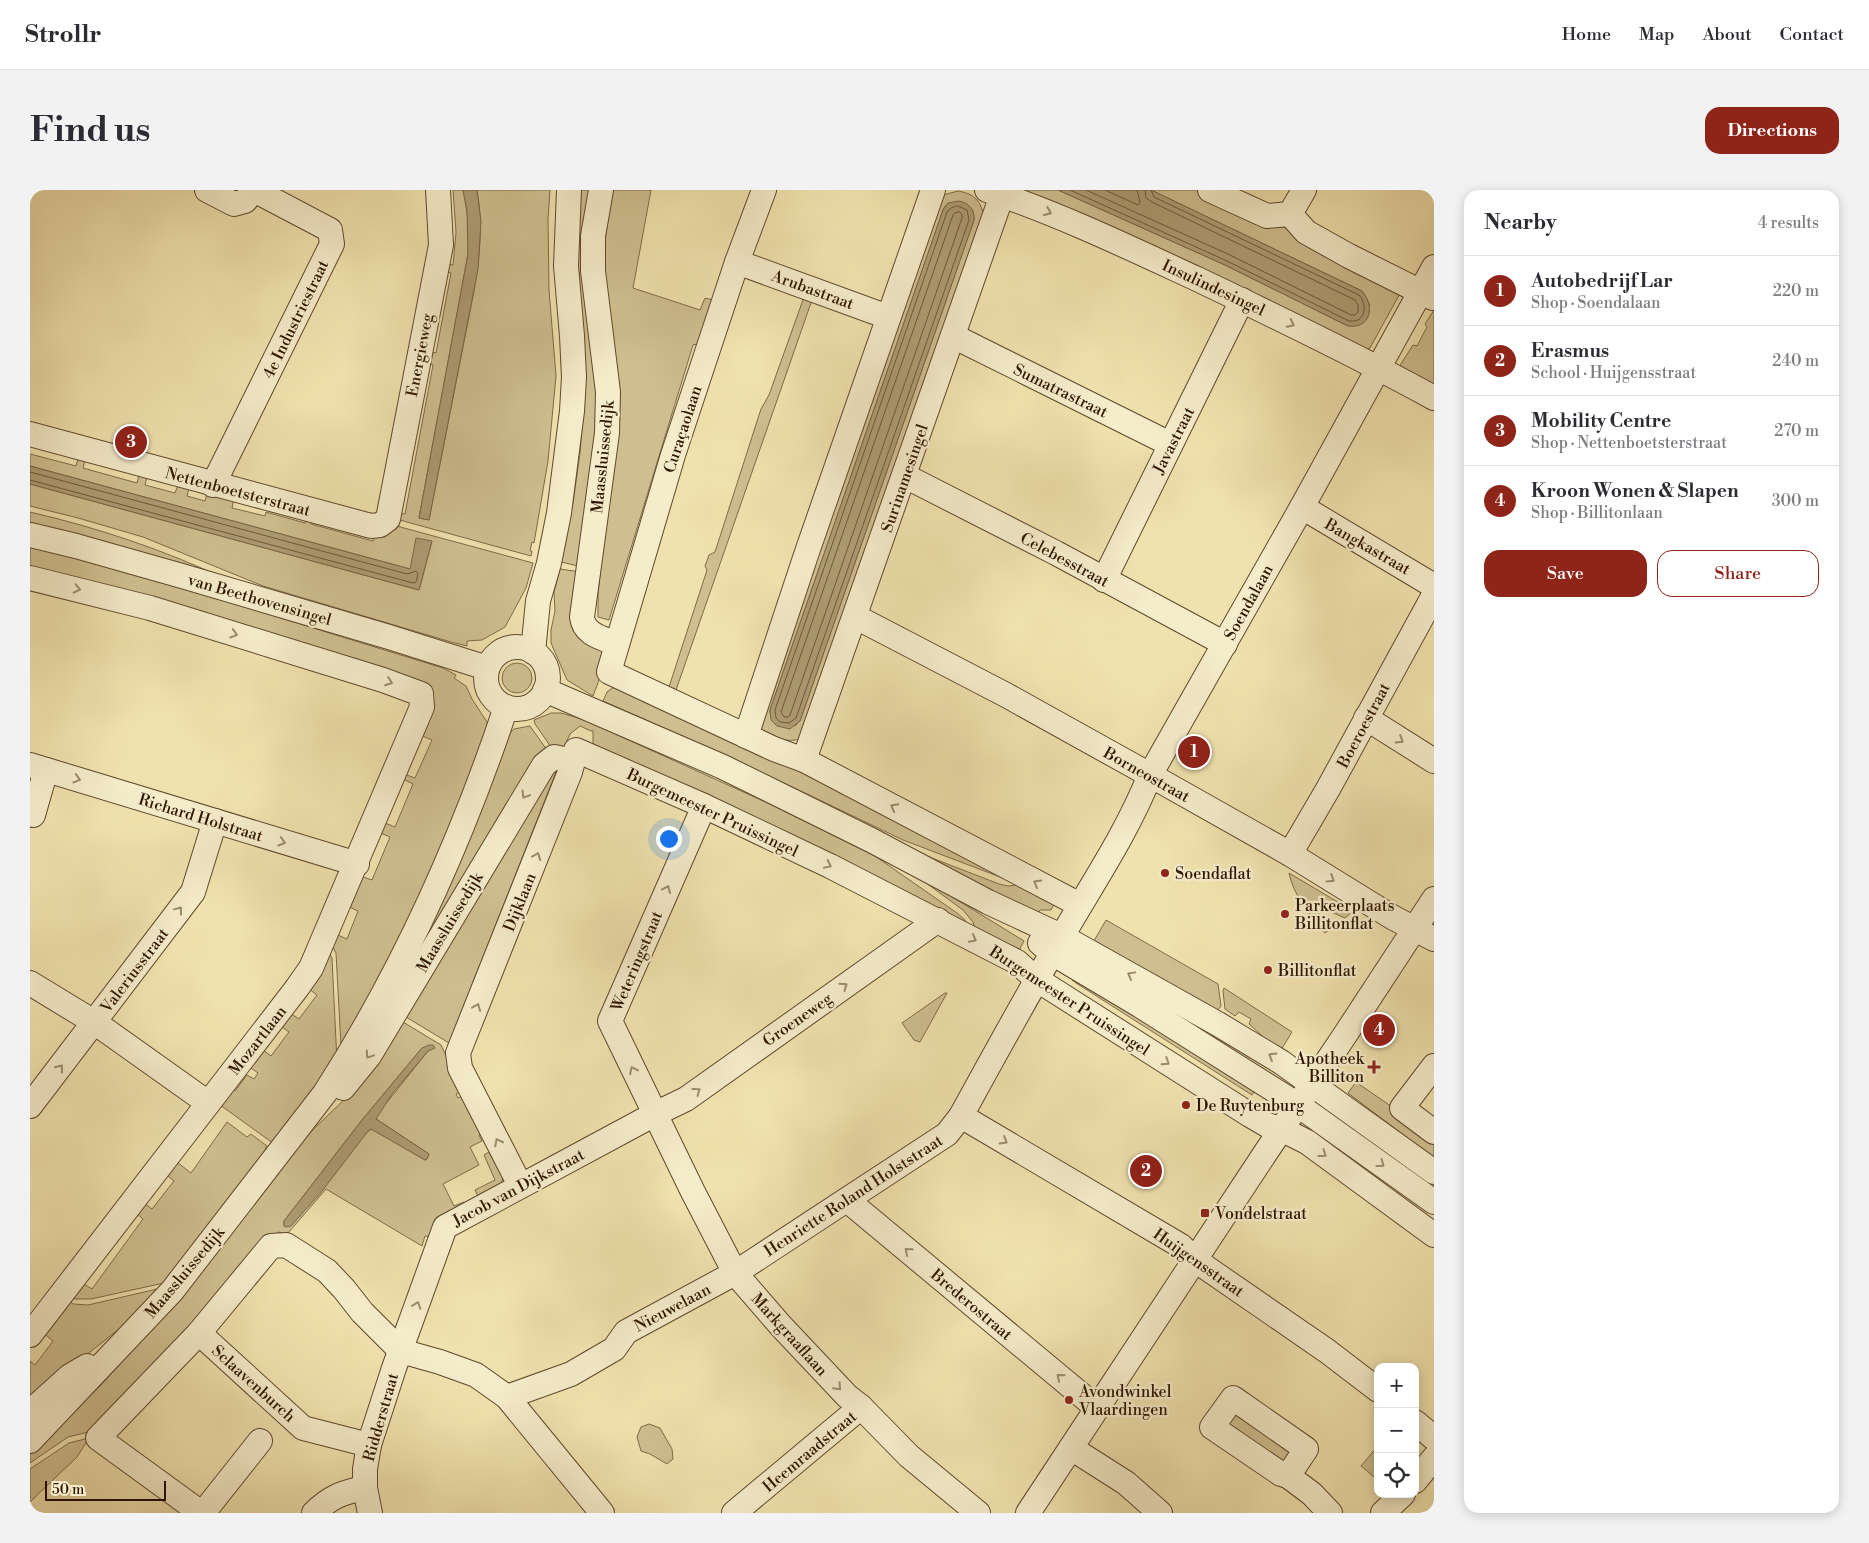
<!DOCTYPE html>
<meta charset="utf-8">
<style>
:root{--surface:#fff;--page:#f2f2f3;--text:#2b2b33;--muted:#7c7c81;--line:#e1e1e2;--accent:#8f2418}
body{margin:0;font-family:"Libre Bodoni",serif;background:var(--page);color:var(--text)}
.controls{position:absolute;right:15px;bottom:15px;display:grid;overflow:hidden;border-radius:10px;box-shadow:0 2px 12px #0003}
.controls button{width:45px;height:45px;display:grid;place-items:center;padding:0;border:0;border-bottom:1px solid var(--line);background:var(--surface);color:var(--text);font:25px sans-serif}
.scale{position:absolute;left:15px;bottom:12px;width:121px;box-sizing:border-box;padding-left:5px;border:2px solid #2f1500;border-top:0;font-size:14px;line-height:18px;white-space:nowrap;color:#2f1500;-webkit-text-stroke:4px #f5ecca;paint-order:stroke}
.you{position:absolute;left:638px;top:648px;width:18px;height:18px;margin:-12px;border:4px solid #fff;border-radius:50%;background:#1a73e8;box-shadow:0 0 0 8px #1a73e833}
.badge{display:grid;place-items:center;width:32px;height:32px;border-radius:50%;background:var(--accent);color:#fff;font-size:16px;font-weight:700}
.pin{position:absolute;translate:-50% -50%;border:2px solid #fff;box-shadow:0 1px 5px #0006}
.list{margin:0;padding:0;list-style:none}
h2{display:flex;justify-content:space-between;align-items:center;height:65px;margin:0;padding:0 20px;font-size:21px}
h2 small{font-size:16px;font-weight:400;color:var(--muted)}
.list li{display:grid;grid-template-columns:32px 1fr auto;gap:15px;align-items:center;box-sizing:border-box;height:70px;padding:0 20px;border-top:1px solid var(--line)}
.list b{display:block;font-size:19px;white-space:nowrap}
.list p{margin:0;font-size:16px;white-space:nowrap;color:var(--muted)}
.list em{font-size:16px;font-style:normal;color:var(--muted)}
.actions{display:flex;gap:10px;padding:15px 20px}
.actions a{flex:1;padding:11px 0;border:1px solid var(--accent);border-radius:15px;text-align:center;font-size:18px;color:var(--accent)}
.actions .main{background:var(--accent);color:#fff}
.icon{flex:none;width:28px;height:28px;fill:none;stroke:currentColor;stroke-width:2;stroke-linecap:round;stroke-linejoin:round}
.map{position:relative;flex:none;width:1404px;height:1323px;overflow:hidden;border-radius:15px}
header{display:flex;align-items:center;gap:30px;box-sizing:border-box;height:70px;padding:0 25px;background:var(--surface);border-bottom:1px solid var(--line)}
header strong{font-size:24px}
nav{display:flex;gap:28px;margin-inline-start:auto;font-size:18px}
.intro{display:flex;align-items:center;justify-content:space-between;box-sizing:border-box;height:120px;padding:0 30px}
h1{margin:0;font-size:35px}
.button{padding:12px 22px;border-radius:15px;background:var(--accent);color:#fff;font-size:18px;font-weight:700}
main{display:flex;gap:30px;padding:0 30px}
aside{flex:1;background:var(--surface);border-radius:15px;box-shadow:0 2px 12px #0003}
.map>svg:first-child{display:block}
</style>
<header>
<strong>Strollr</strong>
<nav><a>Home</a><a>Map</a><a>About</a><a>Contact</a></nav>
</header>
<div class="intro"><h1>Find us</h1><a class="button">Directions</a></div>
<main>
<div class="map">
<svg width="1404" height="1323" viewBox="0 0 1404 1323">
<rect width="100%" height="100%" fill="#f0e2ae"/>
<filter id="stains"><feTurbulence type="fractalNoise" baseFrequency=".004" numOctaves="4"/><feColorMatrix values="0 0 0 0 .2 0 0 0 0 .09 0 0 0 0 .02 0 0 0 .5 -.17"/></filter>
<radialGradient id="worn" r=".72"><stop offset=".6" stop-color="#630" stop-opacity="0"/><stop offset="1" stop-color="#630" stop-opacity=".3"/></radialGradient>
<g fill="#cfbf90" stroke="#7f6a48" fill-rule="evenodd">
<path d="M423,0h10c5,21 6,42 5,64l-49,264 10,2 45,-229c6,-34 9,-67 3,-101h73l-2,29 1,71 7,86 -8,85 -14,82 -2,-1 -2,9h2l-1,5 -135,-37 1,-6 8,1 28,-149 -7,-2 2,-12 8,2 15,-80 -7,-2 1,-7 8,1 3,-33z"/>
<polygon points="550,0 565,0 572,196 552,377 531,372 543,313 550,263 555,201 548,70"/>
<path d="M582,0h39l-18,98 67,22 5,-12 8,2 -15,44 -5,1 -84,275 -11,-3v-23l21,-198c-2,-37 -12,-73 -14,-110 -2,-33 1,-64 7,-96z"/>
<polygon points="991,0 1028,0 1195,75 1318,136 1340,115 1332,101 1121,0 1171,0 1253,31 1270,50 1269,52 1372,100 1340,158 1333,161"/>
<path d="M928,1c19,3 25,13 26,31l-182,516c-13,6 -33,0 -42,-11l176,-524 7,-8zM937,14l6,7 1,9 -174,501 -5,5 -25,-13v-3l173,-500 2,-4z"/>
<polygon points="774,107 782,110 646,500 639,497 677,380 675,376 679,365 685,362 731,219 739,205"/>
<polygon points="1404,120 1404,200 1369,177 1383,155 1387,156 1397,137 1395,134"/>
<polygon points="0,264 46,276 49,265 56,267 53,278 107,293 110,281 118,283 115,295 145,303 149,292 160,295 157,306 175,311 178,300 204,308 202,318 235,326 236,322 275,333 277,327 282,328 281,334 343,351 344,345 363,335 503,373 496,398 475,437 452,450 437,451 437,456 421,452 233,396 113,347 48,328 0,316 0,294 389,400 402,351 380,379 0,276"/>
<path d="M0,322c69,16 134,38 198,68l-198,-54z"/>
<polygon points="0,355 202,408 202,413 413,478 426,485 424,488 436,496 442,509 457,532 457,537 392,716 311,856 306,763 301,754 303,743 317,749 328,721 315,715 327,685 342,690 360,647 346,641 350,631 365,637 383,594 369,587 371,583 385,588 402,550 388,544 402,509 0,377"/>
<polygon points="530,379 551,382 577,469 563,506 537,490 521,453 521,440 525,421 524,402"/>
<circle cx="487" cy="488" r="15"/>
<polygon points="588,494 797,588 978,690 873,650 698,566 573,511 577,502"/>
<polygon points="521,523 531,523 552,529 740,614 845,666 927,723 935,730 936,733 563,556 563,541 561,541 550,536 540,544 534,557 521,557 505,534 504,530"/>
<polygon points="500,536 519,563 363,801 480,543 484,539"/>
<polygon points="523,580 526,582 419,853 376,827"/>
<polygon points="871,656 969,694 978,696 996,694 1027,709 1021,720 1010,720 1007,727"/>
<polygon points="877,679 994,751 986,766 946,743 943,732 933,720"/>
<path d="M1259,683l64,38 -8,7 -36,-16 22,26 -6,5c-15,-18 -31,-36 -36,-60z"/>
<polygon points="1076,730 1188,794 1191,816 1188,820 1155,808 1061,756"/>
<polygon points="296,757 302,768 307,872 247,956 186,912 198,897 205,901 217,885 224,889 228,883 215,874 229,857 241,866 259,842 247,833 257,821 269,829 287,805 275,796"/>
<polygon points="1046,784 1226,898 1222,905 1046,793 1042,790"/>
<polygon points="1194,798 1262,842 1251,860 1241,854 1219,834 1221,829 1209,822 1205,826 1195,819 1193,801"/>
<polygon points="915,803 917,803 890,852 884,850 872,833"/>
<path d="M373,832l38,23 22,45 -7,4 2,4 4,-2 22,36 -5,3 3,6 -12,6 9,18 -36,19 11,22 10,-4 4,7 -11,5 -3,-5 -8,3 3,6 -13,20 -11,-2 -3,10 -96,-57 -38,44 -4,1 -5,-2 -3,2 -171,194 -37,9 -38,26v-9l71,-69 72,-79 129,-166 64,-61zM392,858l9,1 -3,2 -52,65v3l53,35 -2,5 -2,1 -53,-31 -4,2 -46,59 -38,36v-5l78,-101z"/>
<polygon points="1326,892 1404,946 1404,968 1318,903"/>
<polygon points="197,932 217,947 221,944 237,956 235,959 241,963 143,1091 61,1109 45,1109 38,1105 49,1091 62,1099 113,1029 104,1021 111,1011 122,1019 144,991 133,982 143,969 161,983"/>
<polygon points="459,962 473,988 471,994 448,1006 445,1000 465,990 454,965"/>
<polygon points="127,1099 130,1104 119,1115 35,1182 0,1213 0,1171 5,1175 23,1151 11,1141 36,1108 43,1114 58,1115"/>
<polygon points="1205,1219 1263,1255 1253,1276 1198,1241 1198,1223"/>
<polygon points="619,1234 630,1238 642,1259 643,1269 637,1274 620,1264 611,1261 607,1247 611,1237"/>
<polygon points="59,1248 47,1267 0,1312 0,1279 39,1253"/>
<polygon points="1348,1256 1348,1290 1331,1276"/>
</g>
<g fill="#ae9c73" stroke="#7b6645">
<polygon points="433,0 447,0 451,31 448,79 399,330 389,328 438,64 437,21"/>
<path d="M1028,0h93l211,101c13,15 9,38 -14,35l-123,-61z"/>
<path d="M929,11c10,2 16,9 15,19l-174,501 -10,8 -13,-3 -6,-6 -1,-10 173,-500 5,-7z"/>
<polygon points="0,276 380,379 386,348 402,351 389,400 0,294"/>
<polygon points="399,855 403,855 405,858 398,861 362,904 346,929 399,964 397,969 395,970 341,939 338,941 292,1001 261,1036 256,1037 254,1036 254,1031 332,930 392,858"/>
</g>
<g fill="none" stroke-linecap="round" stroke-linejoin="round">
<g stroke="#6e583a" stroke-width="1">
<path d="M1040,0l157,71 122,60c17,2 19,-16 10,-26l-205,-98 -3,-7"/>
<polyline points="1056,0 1200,65 1321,125 1325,125 1328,122 1328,115 1325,110 1122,12 1116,8 1115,0"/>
<polyline points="1075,0 1108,15 1110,12 1107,0"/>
<polygon points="928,16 937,20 939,30 766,528 759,533 750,532 746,528 745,520 917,22 921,18"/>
<polygon points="930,22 932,25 932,28 760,525 758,527 754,527 751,522 923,25 925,23"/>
<polyline points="0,282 377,384 386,381 388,384 386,392 383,393 0,290"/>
</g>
<g stroke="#5f482c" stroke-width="26">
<g id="minor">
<polyline points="177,0 204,14 215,11 223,0"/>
<path d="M571,0l-8,46v35l15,121 -1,41 -25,184c2,18 21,21 35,27"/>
<polyline points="734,0 707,72 643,265 579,482 744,559 774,570 1050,715"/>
<path d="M957,0c72,24 141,57 210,89 80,38 159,76 237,119"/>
<polyline points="1180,0 1237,26 1260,24 1276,42 1319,66 1403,108"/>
<polyline points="1260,24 1274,0"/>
<polyline points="707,72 858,127"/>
<polyline points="923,146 1140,254"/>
<polyline points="0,244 341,336 350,335 358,329 411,55 408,0"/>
<polyline points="875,286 1026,363 1195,454"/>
<polyline points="183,295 302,54 300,40 224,0"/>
<polyline points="1272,317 1404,396"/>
<polyline points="0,345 46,356 152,386 359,447 457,478"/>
<polyline points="0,388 120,418 353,490 391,504 392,517 281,778 267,798 0,1145"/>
<polyline points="1074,390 1212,110"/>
<polyline points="826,427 976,505 1120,585 1260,664 1362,727 1404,749"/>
<circle cx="487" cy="488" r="31"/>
<polyline points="503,462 508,411 519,373 529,323 542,221 544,187 542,146 536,76 539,0"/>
<polyline points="515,500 693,577 841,650 958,712 1031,746 1188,834 1251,872 1404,982"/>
<polyline points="1336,528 1404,571"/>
<polyline points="716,546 777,362 903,0"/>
<polyline points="774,570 972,5"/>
<polyline points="0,575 327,674"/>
<polyline points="674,616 580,831 663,1002 705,1083 751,1136 817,1206 831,1217 879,1266 948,1323"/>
<polyline points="0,624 3,625 16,580"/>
<polyline points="1260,664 1298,599 1404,405"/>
<polyline points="1010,753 1022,763 1111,816 1268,915 1404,1012"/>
<polyline points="0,793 64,832 178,913"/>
<polyline points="1404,876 1372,918 1404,942"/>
<polyline points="313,898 339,866 514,575 524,567 543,571"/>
<polyline points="0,916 163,702 185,631"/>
<polyline points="931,926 1151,1056 1165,1070 1297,1161 1348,1200"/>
<polyline points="490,995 430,878 428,863 540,582 546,560 674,616 800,676 987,772 1006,789 1220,925 1237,935 1251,939 1277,952 1404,1045"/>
<polyline points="817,1010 1067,1218"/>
<polyline points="169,1143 241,1056 256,1055 297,1081 314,1099 332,1122 371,1161 410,1172 446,1185 477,1207 572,1323"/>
<path d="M477,1207l64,-23 43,-25 12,-17 109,-59 212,-139 14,-18c33,-60 65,-119 100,-178 31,-54 66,-105 89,-163l152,-268 132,-240"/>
<polygon points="1203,1208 1276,1259 1258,1286 1251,1284 1182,1237"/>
<polyline points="0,1222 40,1186 57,1176"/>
<polyline points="1385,1232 1404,1248"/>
<path d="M0,1251l142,-150 153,-198c77,-120 136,-251 181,-386"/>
<polyline points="1041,1258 1096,1293 1130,1323"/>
<polyline points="1258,1286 1282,1304 1300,1323"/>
<polyline points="1385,1291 1404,1268"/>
<polyline points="171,1323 68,1248 169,1143 273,1238 339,1255"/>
<polyline points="173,1323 230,1251"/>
<path d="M284,1323c16,-16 29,-21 51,-25"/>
<polyline points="340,1323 335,1298 335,1279 339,1255 364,1178 415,1037 625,924 656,909 908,730"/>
<polyline points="704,1323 831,1217"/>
<polyline points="998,1323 1236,962 1313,848 1404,709"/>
<polyline points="1353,1323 1373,1304"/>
</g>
</g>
<use href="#minor" stroke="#f5ecca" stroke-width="24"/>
</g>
<defs><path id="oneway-chevron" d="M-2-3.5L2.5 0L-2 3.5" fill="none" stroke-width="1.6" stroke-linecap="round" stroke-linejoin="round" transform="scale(1.25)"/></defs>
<g stroke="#9c8b6f">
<use href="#oneway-chevron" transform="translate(1018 22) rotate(23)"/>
<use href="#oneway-chevron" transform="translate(1261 134) rotate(26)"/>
<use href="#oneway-chevron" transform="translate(47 399) rotate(13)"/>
<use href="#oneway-chevron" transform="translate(204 444) rotate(17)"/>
<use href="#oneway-chevron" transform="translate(359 492) rotate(20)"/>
<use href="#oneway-chevron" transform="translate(1370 550) rotate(32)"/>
<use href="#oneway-chevron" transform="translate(47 589) rotate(17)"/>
<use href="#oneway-chevron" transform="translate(495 605) rotate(121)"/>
<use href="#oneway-chevron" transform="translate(864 617) rotate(-152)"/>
<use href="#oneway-chevron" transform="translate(252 652) rotate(17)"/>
<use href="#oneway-chevron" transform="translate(507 666) rotate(-68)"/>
<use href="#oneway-chevron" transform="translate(798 675) rotate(26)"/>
<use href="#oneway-chevron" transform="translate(1301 689) rotate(32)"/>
<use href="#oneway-chevron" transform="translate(1007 693) rotate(-150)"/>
<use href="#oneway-chevron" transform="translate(637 699) rotate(-66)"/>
<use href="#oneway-chevron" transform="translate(149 720) rotate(-53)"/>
<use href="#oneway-chevron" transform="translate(943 749) rotate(28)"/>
<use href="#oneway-chevron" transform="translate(1101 785) rotate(-151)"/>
<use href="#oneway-chevron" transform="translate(814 796) rotate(-35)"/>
<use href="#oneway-chevron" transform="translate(447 817) rotate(-68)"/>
<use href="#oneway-chevron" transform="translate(339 865) rotate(124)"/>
<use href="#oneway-chevron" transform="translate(1242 866) rotate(-149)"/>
<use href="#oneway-chevron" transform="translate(1136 872) rotate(33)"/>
<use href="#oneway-chevron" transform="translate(30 878) rotate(-52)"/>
<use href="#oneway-chevron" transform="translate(603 880) rotate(-116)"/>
<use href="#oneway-chevron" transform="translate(667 901) rotate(-36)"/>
<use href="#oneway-chevron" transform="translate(974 951) rotate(31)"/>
<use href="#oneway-chevron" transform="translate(468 952) rotate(-117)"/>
<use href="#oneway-chevron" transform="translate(1293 964) rotate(36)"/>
<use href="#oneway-chevron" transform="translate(1351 974) rotate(36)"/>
<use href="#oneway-chevron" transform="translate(878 1061) rotate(-140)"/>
<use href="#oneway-chevron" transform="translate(387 1115) rotate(-71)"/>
<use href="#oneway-chevron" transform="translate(1030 1187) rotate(-140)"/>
<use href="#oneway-chevron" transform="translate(808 1197) rotate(47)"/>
</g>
<g fill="#8f2418" stroke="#f5ecca" stroke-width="2">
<circle cx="1135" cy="683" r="5"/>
<circle cx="1255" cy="724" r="5"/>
<circle cx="1238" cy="780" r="5"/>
<path d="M1341.5 869.5h5v5h5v5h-5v5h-5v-5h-5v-5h5z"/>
<circle cx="1156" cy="915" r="5"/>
<rect x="1170" y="1018" width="10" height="10" rx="2.5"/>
<circle cx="1039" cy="1210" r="5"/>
</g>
<g text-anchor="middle" stroke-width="4.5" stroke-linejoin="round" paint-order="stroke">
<g font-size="16" fill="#2f1500" stroke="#f5ecca">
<text transform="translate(1184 97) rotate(25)" y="6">Insulindesingel</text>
<text transform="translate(783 99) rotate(20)" y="6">Arubastraat</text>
<text transform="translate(265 129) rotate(-64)" y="6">4e Industriestraat</text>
<text transform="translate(389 165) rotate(-79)" y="6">Energieweg</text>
<text transform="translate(1031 200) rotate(26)" y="6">Sumatrastraat</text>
<text transform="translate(652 239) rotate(-72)" y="6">Curaçaolaan</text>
<text transform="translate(1143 250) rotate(-63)" y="6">Javastraat</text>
<text transform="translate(572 267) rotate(-84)" y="6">Maassluissedijk</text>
<text transform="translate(874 288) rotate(-71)" y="6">Surinamesingel</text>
<text transform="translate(208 301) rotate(15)" y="6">Nettenboetsterstraat</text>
<text transform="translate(1338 356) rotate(30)" y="6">Bangkastraat</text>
<text transform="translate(1035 369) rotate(28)" y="6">Celebesstraat</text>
<text transform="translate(230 409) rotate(16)" y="6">van Beethovensingel</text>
<text transform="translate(1218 412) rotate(-61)" y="6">Soendalaan</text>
<text transform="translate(1333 535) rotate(-62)" y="6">Boeroestraat</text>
<text transform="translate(1117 584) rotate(29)" y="6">Borneostraat</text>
<text transform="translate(683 622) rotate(25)" y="6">Burgemeester Pruissingel</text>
<text transform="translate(171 627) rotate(17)" y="6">Richard Holstraat</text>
<text transform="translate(489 712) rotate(-68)" y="6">Dijklaan</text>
<text transform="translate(419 732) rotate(-59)" y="6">Maassluissedijk</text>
<text transform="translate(606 771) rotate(-67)" y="6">Weteringstraat</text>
<text transform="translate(104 780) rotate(-53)" y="6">Valeriusstraat</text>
<text transform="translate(1040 810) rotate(33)" y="6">Burgemeester Pruissingel</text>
<text transform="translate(767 829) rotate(-35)" y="6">Groeneweg</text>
<text transform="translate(227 850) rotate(-52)" y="6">Mozartlaan</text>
<text transform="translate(488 997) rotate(-28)" y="6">Jacob van Dijkstraat</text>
<text transform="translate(823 1005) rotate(-33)" y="6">Henriette Roland Holststraat</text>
<text transform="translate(1169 1072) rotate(35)" y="6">Huijgensstraat</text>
<text transform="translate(154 1082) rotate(-50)" y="6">Maassluissedijk</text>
<text transform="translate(942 1114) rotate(40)" y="6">Brederostraat</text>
<text transform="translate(642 1117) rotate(-28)" y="6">Nieuwelaan</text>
<text transform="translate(760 1144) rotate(48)" y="6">Markgraaflaan</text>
<text transform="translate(224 1193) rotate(42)" y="6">Sclaavenburch</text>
<text transform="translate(350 1227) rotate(-74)" y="6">Ridderstraat</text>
<text transform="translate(779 1261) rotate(-40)" y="6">Heemraadstraat</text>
</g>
<g font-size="16" fill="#2f1500" stroke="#f5ecca" text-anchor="start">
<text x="1145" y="689">Soendaflat</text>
<text x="1265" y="721">Parkeerplaats<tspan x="1265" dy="18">Billitonflat</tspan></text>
<text x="1248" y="786">Billitonflat</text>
<text x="1334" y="874" text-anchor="end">Apotheek<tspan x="1334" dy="18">Billiton</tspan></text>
<text x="1166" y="921">De Ruytenburg</text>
<text x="1185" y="1029">Vondelstraat</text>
<text x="1049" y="1207">Avondwinkel<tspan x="1049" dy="18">Vlaardingen</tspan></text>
</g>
</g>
<rect width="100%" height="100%" filter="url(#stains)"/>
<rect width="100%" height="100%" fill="url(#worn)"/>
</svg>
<div class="controls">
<button>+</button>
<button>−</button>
<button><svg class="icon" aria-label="locate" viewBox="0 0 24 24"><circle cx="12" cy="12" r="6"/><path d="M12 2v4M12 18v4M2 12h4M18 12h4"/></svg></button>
</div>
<div class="scale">50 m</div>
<div class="you"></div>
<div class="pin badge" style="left:1164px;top:562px">1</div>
<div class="pin badge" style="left:1116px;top:981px">2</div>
<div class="pin badge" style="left:101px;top:252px">3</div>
<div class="pin badge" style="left:1349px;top:840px">4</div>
</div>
<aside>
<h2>Nearby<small>4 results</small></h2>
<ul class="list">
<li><span class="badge">1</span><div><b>Autobedrijf Lar</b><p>Shop · Soendalaan</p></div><em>220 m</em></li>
<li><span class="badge">2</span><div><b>Erasmus</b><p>School · Huijgensstraat</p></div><em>240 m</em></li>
<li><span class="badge">3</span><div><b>Mobility Centre</b><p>Shop · Nettenboetsterstraat</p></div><em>270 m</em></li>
<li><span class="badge">4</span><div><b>Kroon Wonen &amp; Slapen</b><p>Shop · Billitonlaan</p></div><em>300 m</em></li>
</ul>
<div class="actions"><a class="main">Save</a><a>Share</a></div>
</aside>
</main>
